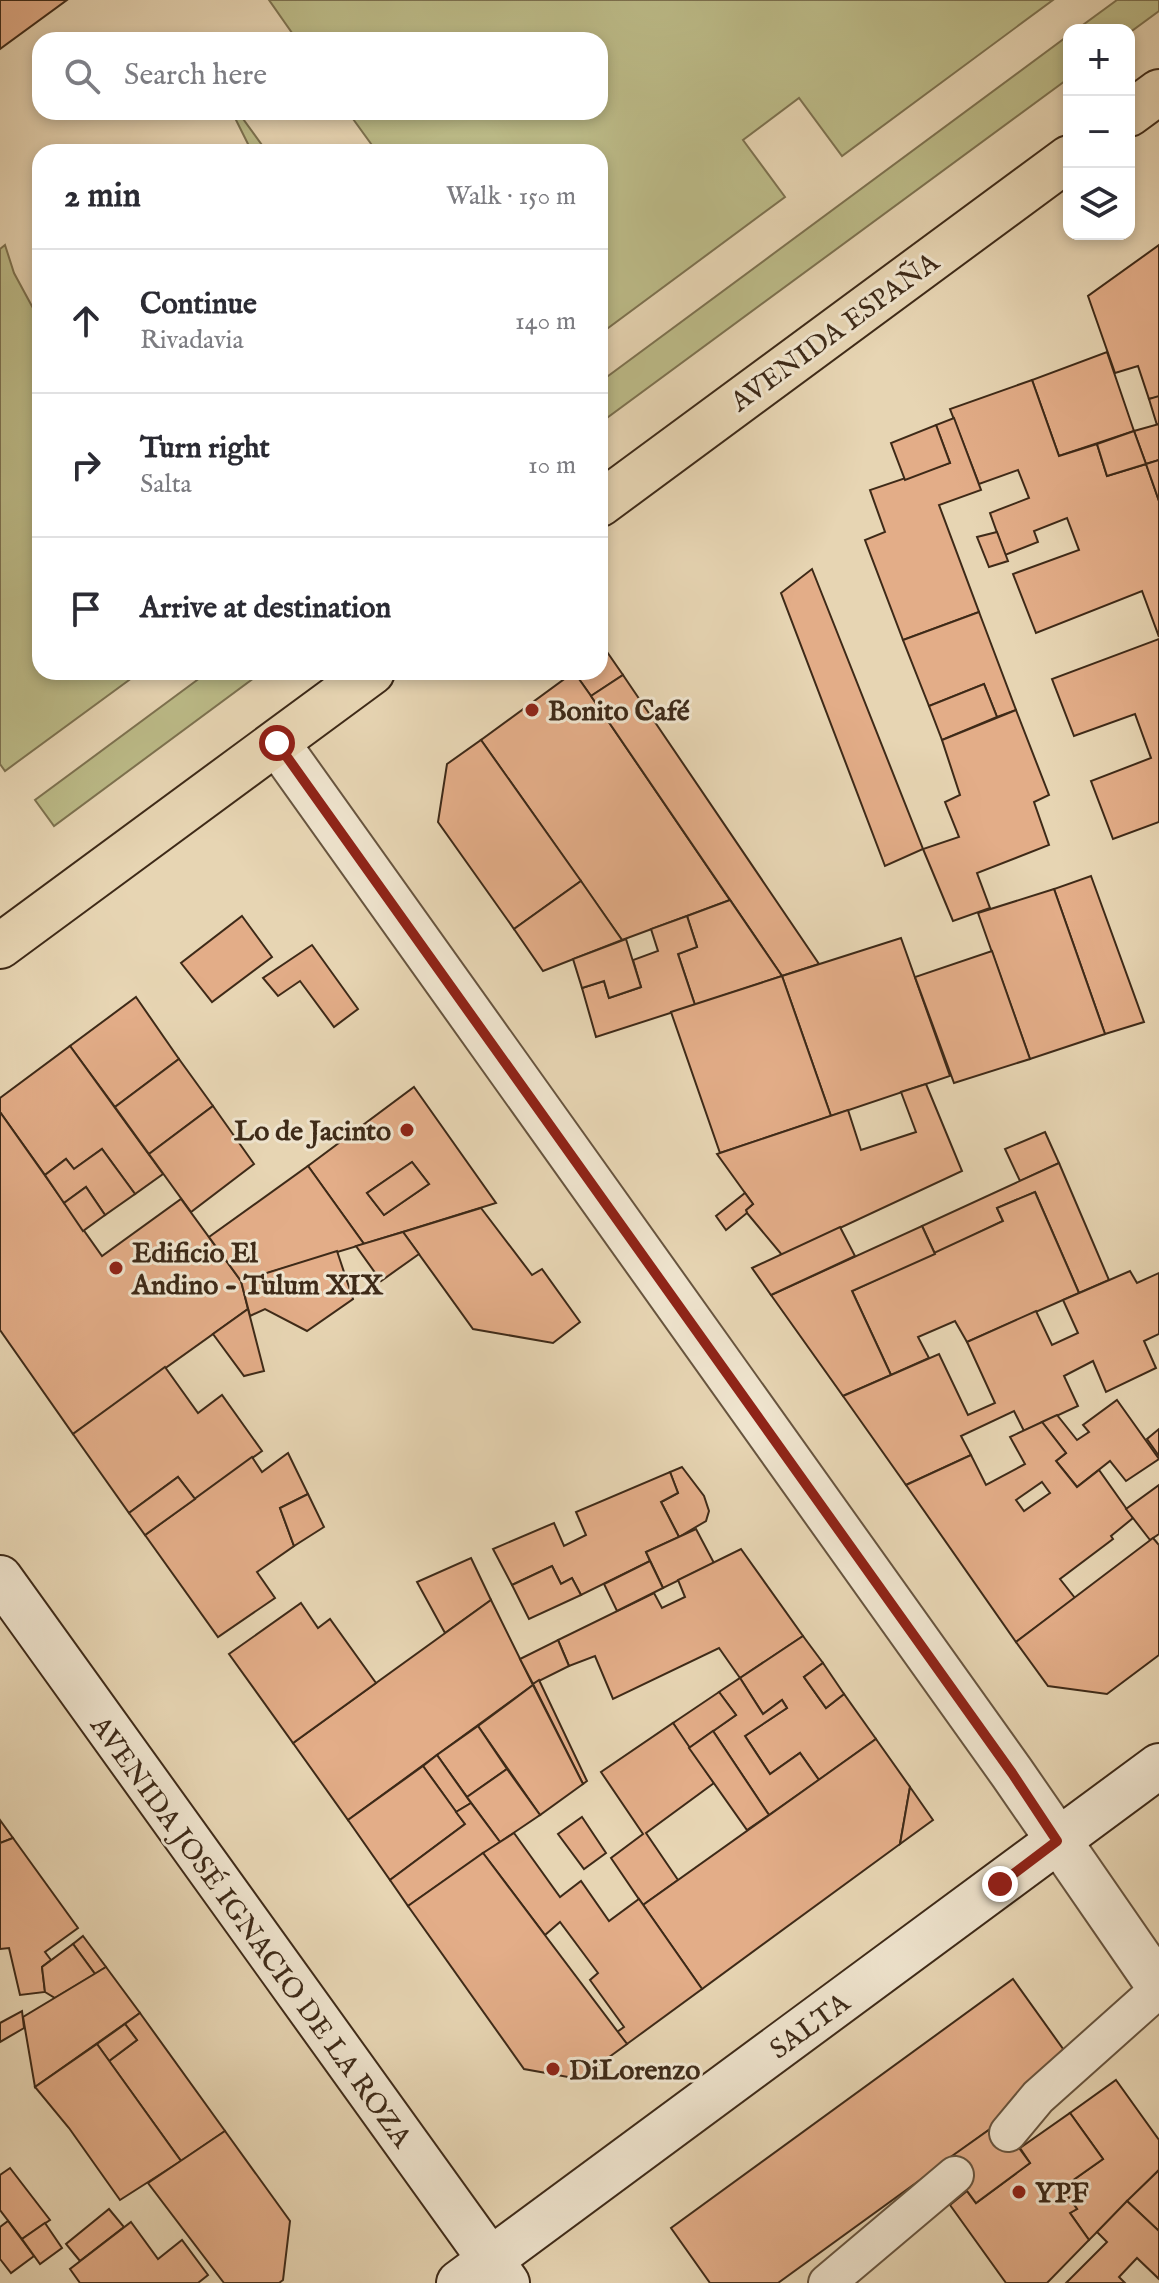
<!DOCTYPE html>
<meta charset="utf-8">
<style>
:root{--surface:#fff;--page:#f2f2f3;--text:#2b2b33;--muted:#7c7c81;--line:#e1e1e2}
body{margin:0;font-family:"IM FELL English",serif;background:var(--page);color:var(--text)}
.controls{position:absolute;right:24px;top:24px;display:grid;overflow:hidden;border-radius:16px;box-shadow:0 4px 12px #0003}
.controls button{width:72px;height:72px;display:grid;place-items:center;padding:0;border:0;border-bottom:2px solid var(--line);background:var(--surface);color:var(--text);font:40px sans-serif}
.stop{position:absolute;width:24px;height:24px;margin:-18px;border:6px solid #8f2418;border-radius:50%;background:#fff}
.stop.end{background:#8f2418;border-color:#fff;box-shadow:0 2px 8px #0008}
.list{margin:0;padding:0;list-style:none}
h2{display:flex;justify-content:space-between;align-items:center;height:104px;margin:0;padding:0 32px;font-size:34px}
h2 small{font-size:26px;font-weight:400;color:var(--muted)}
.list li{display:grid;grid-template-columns:52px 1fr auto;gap:24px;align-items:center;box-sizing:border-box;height:144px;padding:0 32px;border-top:2px solid var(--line)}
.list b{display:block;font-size:30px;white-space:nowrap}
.list p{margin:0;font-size:26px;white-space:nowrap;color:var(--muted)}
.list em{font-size:26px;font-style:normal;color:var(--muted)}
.icon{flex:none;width:44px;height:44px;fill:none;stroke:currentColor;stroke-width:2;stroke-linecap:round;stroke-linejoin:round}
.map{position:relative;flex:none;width:1159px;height:2283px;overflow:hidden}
.search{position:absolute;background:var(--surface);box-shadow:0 4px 12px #0003;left:32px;top:32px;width:576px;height:88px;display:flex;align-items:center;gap:20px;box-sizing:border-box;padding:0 28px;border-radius:24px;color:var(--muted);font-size:30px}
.panel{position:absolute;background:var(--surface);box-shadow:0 4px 12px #0003;left:32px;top:144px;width:576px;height:536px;border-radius:24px}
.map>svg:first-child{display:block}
</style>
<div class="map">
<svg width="1159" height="2283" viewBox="0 0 1159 2283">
<rect width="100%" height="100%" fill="#e7d5b3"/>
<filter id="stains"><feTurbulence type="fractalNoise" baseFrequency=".0025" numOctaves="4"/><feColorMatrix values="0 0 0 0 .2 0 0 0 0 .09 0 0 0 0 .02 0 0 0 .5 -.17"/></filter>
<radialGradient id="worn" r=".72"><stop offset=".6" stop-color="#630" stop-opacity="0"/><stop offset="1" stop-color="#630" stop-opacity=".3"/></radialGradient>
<g fill="#bcbb88" stroke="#7d7250" stroke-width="2">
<polygon points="269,0 1053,0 842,156 799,98 743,140 785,197 600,334 600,152 377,152 348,112 600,112 600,40 297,40"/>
<polygon points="1117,0 1159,0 1159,11 1129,33 1129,30 1076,30"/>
<polygon points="1069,35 1069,78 600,423 600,382"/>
<polygon points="232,112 238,112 267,152 252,152"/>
<polygon points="5,245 14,273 40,321 40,672 140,672 5,771 0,764 0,249"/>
<polygon points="208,672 262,672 54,826 35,800"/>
</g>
<g fill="#e3ad88" stroke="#3e2a18" stroke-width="2" fill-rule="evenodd">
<polygon points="0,0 67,0 0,49"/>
<polygon points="1159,245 1159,397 1149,399 1138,366 1115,373 1088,296"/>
<polygon points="1107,352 1134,431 1059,456 1032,380"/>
<polygon points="1032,380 1059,456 1097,444 1107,476 1146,464 1159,501 1159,637 1142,591 1036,633 1013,574 1079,550 1067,518 1034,531 1038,542 1005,555 990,513 1029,498 1018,470 979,484 950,409"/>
<polygon points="1159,396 1159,424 1157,425 1149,399"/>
<polygon points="954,418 981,490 939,505 979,612 903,640 865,540 885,532 870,490 950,463 936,425"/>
<polygon points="1159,424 1159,460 1146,464 1134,431"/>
<polygon points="936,425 950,463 905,480 891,443"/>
<polygon points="1134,431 1146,464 1107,476 1097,444"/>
<polygon points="1159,460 1159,501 1146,464"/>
<polygon points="997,532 1008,561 989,567 977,537"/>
<polygon points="812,569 923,849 885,866 781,593"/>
<polygon points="979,612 1016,710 997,717 984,684 929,706 903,640"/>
<polygon points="1159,639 1159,822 1113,839 1091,781 1151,758 1135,714 1074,736 1052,679"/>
<polygon points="605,649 623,675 591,696 574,672 600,672 600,653"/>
<polygon points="574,672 591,696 730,900 622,940 481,740"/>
<polygon points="623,675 819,964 782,976 591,696"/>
<polygon points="984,684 997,717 942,740 929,706"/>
<polygon points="1016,710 1049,795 1034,802 1049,845 977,873 990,908 953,921 923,849 959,837 945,802 960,795 942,740"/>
<polygon points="481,740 581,881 514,929 438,822 447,764"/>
<polygon points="1091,876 1144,1022 1105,1034 1054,889"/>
<polygon points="581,881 622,940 543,971 514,929"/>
<polygon points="1054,889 1105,1034 1030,1059 978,913"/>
<polygon points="730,900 782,976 695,1005 678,954 697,947 687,916"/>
<polygon points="242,916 272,957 212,1002 181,963"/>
<polygon points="687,916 697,947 678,954 695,1005 596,1037 582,988 604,981 609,998 641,987 633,960 658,951 651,929"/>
<polygon points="901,938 950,1076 831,1116 782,976"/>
<polygon points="626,939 641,987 609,998 604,981 582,988 573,959"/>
<polygon points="312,945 358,1009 334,1027 300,981 278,996 263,978"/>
<polygon points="992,951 1030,1059 954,1083 915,977"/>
<polygon points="782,976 831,1116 720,1153 671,1012"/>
<polygon points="136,997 179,1059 115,1107 70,1046"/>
<polygon points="70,1046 163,1174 135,1194 102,1149 74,1169 66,1159 45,1175 0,1112 0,1098"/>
<polygon points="179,1059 213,1106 149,1154 115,1107"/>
<polygon points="926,1084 962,1171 782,1255 747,1213 746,1210 753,1204 717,1154 848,1110 861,1150 916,1132 901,1092"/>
<path d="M414,1087l82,116 -132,41 -56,-78zM412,1162l17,22 -45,31 -17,-22z"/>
<polygon points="213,1106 254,1164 191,1212 149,1154"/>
<polygon points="0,1112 102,1256 181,1199 241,1281 248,1309 73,1434 0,1330"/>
<polygon points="1045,1132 1059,1163 1020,1181 1005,1149"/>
<polygon points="102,1149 135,1194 105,1215 86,1187 64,1203 45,1175 66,1159 74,1169"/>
<polygon points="412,1162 429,1184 384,1215 367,1193"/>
<polygon points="1059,1163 1109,1280 1079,1293 1035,1192 997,1208 1003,1221 935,1254 922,1226"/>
<polygon points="308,1166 364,1244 241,1281 209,1237"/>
<polygon points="86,1187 105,1215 83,1231 64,1203"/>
<polygon points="1035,1192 1079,1293 967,1342 955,1321 918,1337 929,1358 891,1375 852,1291 1003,1221 997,1208"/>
<polygon points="745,1193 753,1204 746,1210 747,1213 726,1230 716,1216"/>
<polygon points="481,1208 532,1275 542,1269 580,1322 553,1343 473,1329 403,1232"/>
<polygon points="922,1226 935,1254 852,1291 891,1375 843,1396 771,1295"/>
<polygon points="840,1227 855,1256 771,1295 752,1268"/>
<polygon points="403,1232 419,1254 381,1281 356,1246"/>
<polygon points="337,1251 353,1299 307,1331 265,1309 250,1316 241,1281"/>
<polygon points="1130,1271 1137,1283 1159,1273 1159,1334 1144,1341 1156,1368 1106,1392 1093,1361 1064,1376 1078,1406 1024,1431 1014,1411 961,1436 971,1455 906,1485 843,1396 939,1354 968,1415 995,1403 967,1342 1036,1311 1052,1345 1078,1333 1063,1300"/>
<polygon points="248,1309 264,1371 244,1376 213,1334"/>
<polygon points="165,1367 198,1413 222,1395 262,1451 195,1499 178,1477 129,1513 73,1434"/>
<polygon points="1117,1400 1159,1459 1126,1481 1110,1461 1077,1487 1056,1461 1066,1453 1042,1422 1057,1415 1077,1440 1089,1432 1083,1425"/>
<path d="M1042,1422l24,31 -10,8 21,26 22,-17 34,48 -22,18 2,3 -53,40 15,19 -59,44 -110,-157 65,-30 15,30 39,-21 -15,-27zM1042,1482l8,11 -26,18 -8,-11z"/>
<polygon points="1159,1429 1159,1456 1147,1439"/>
<polygon points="288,1453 308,1494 280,1508 294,1546 257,1572 275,1598 218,1637 145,1535 252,1457 262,1472"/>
<polygon points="682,1467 704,1496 709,1511 706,1521 679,1537 661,1502 678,1493 670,1472"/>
<polygon points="670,1472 678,1493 661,1502 679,1537 646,1552 650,1561 581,1595 572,1578 561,1584 552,1566 512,1585 493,1549 554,1523 564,1546 586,1535 576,1512"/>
<polygon points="178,1477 195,1499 145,1535 129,1513"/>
<polygon points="1159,1485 1159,1534 1150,1540 1126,1509"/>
<polygon points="308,1494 324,1527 294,1546 280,1508"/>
<polygon points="696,1529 714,1563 663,1588 646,1552"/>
<polygon points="1153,1538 1159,1545 1159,1655 1107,1694 1048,1686 1016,1642"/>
<polygon points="741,1549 803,1636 740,1678 719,1648 613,1699 595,1656 569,1666 558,1640 654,1593 662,1608 685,1597 678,1580"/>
<polygon points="471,1558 491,1600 445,1633 417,1582"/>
<polygon points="650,1561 663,1588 617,1611 604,1584"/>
<polygon points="552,1566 561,1584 572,1578 581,1595 529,1619 512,1585"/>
<polygon points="491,1600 533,1685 348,1820 293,1743"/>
<polygon points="301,1603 318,1628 330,1619 376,1683 293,1743 229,1654"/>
<polygon points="803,1636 823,1663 804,1677 826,1708 844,1694 876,1739 819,1780 800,1753 770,1774 745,1736 787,1708 782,1700 763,1714 740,1678"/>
<polygon points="558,1640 569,1666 533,1684 520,1659"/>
<polygon points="823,1663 844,1694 826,1708 804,1677"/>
<polygon points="740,1678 763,1714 782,1700 787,1708 745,1736 770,1774 800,1753 819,1780 769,1815 713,1731 736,1715 719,1692"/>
<polygon points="539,1680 587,1781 583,1784 533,1684"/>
<polygon points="533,1685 583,1784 540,1815 478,1726"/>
<polygon points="719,1692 736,1715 689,1748 673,1723"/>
<polygon points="673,1723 714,1783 646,1833 678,1880 643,1905 611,1858 643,1834 601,1772"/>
<polygon points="478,1726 507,1769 467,1797 437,1755"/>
<polygon points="713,1731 769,1815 747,1830 689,1748"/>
<polygon points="876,1739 910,1787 900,1844 702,1989 643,1905"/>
<polygon points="437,1755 471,1803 456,1812 423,1766"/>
<polygon points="423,1766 465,1824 390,1880 348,1820"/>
<polygon points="507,1769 540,1815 500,1842 467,1797"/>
<polygon points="910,1787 933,1820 900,1844"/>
<polygon points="471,1803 500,1842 408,1906 390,1880 465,1824 456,1812"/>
<polygon points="582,1817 606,1853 584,1869 558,1834"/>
<polygon points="0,1820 13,1838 0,1843"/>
<polygon points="514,1833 560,1897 581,1881 609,1921 639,1899 702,1989 627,2044 617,2032 624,2027 590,1980 598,1973 560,1922 545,1935 483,1853"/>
<polygon points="13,1838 78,1928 45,1952 51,1960 42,1967 45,1992 20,1995 9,1948 0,1949 0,1843"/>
<polygon points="483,1853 627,2044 579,2079 524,2069 408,1906"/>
<polygon points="83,1936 106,1967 95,1974 73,1944"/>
<polygon points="73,1944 95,1974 55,1998 45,1992 42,1967"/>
<polygon points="106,1967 140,2013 35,2087 23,2017"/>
<polygon points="1013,1979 1076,2067 778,2283 710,2283 671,2228"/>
<polygon points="22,2011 24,2028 0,2042 0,2023"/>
<polygon points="140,2013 225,2131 181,2161 109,2061 137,2040 125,2024"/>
<polygon points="125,2024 137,2040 109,2061 97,2044"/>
<polygon points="97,2044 181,2161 120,2200 69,2128 35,2087"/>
<polygon points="1116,2080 1159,2140 1159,2170 1089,2240 1070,2213 1077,2209 1062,2188 1103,2159 1070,2113"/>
<polygon points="1070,2113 1103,2159 1062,2188 1077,2209 1070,2213 1089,2240 1047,2283 1006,2283 950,2205 967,2191 976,2203 1030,2163 1020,2148"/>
<polygon points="1000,2122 1030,2163 976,2203 945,2161"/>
<polygon points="225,2131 290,2221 283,2280 279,2283 224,2283 148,2183"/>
<polygon points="10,2168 50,2220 22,2239 0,2210 0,2175"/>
<polygon points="1159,2170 1159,2231 1127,2201"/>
<polygon points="1127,2201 1159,2231 1159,2279 1137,2258 1119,2277 1125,2283 1066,2283 1107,2242 1097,2232"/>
<polygon points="109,2209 124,2227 80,2261 66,2244"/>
<polygon points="8,2221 34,2256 11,2273 0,2259 0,2227"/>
<polygon points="131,2222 158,2259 182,2240 208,2275 198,2283 80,2283 70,2269"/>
<polygon points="45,2223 62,2248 40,2264 22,2239"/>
</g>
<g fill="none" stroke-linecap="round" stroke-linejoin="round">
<g stroke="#68553f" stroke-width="40">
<g id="lane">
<polyline points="1008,2133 1038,2097 1159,1989"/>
<polyline points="827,2283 955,2175"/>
</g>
</g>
<g stroke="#68553f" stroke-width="48">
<polyline id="street" points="277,743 1012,1773 1159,1986"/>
</g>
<g stroke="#3e2a18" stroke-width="48">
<g id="secondary">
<polyline points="0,1578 507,2283"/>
<polyline points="459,2283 1159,1766"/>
</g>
</g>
<g stroke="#3e2a18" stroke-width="48">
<g id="primary">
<polyline points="1129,114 1159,92"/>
<polyline points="600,504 1069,158"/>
<polyline points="0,946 372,672"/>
</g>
</g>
<use href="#lane" stroke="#efe4ce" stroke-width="36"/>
<use href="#street" stroke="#efe4ce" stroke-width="44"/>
<use href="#secondary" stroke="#efe4ce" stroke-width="44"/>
<use href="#primary" stroke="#e7d5b3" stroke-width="44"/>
</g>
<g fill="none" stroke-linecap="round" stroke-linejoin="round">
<polyline stroke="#8f2418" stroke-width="10" points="277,743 1012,1773 1057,1841 1000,1884"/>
</g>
<g fill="#8f2418" stroke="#efe4ce" stroke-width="3">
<circle cx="532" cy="710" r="8"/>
<circle cx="407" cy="1130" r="8"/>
<circle cx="116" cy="1268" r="8"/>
<circle cx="553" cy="2069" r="8"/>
<circle cx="1019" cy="2192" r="8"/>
</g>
<g text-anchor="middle" stroke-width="6" stroke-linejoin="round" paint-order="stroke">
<g font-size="28" fill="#3e2a18" stroke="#efe4ce">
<text transform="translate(834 331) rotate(-36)" y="10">AVENIDA ESPAÑA</text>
<text transform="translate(252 1931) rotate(54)" y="10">AVENIDA JOSÉ IGNACIO DE LA ROZA</text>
<text transform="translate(809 2025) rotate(-36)" y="10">SALTA</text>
</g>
<g font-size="28" font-weight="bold" fill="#3e2a18" stroke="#efe4ce" text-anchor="start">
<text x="548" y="720">Bonito Café</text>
<text x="391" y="1140" text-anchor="end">Lo de Jacinto</text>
<text x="132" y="1262">Edificio El<tspan x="132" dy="32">Andino - Tulum XIX</tspan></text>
<text x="569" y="2079">DiLorenzo</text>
<text x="1035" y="2202">YPF</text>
</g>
</g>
<rect width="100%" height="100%" filter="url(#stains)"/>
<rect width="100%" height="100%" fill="url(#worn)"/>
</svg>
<div class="controls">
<button>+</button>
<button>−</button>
<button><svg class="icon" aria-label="layers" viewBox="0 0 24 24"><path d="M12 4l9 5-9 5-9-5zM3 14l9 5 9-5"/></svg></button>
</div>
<div class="stop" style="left:277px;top:743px"></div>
<div class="stop end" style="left:1000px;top:1884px"></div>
<div class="search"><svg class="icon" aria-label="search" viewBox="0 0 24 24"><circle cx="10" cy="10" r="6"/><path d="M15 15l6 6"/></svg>Search here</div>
<section class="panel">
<h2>2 min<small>Walk · 150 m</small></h2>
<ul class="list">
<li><svg class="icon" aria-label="ahead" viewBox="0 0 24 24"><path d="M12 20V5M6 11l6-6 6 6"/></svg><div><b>Continue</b><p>Rivadavia</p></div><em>140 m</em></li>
<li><svg class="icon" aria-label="right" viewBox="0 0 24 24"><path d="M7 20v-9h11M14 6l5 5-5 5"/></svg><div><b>Turn right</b><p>Salta</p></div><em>10 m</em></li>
<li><svg class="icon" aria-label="arrive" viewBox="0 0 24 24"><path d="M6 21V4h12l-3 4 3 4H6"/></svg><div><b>Arrive at destination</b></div></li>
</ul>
</section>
</div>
